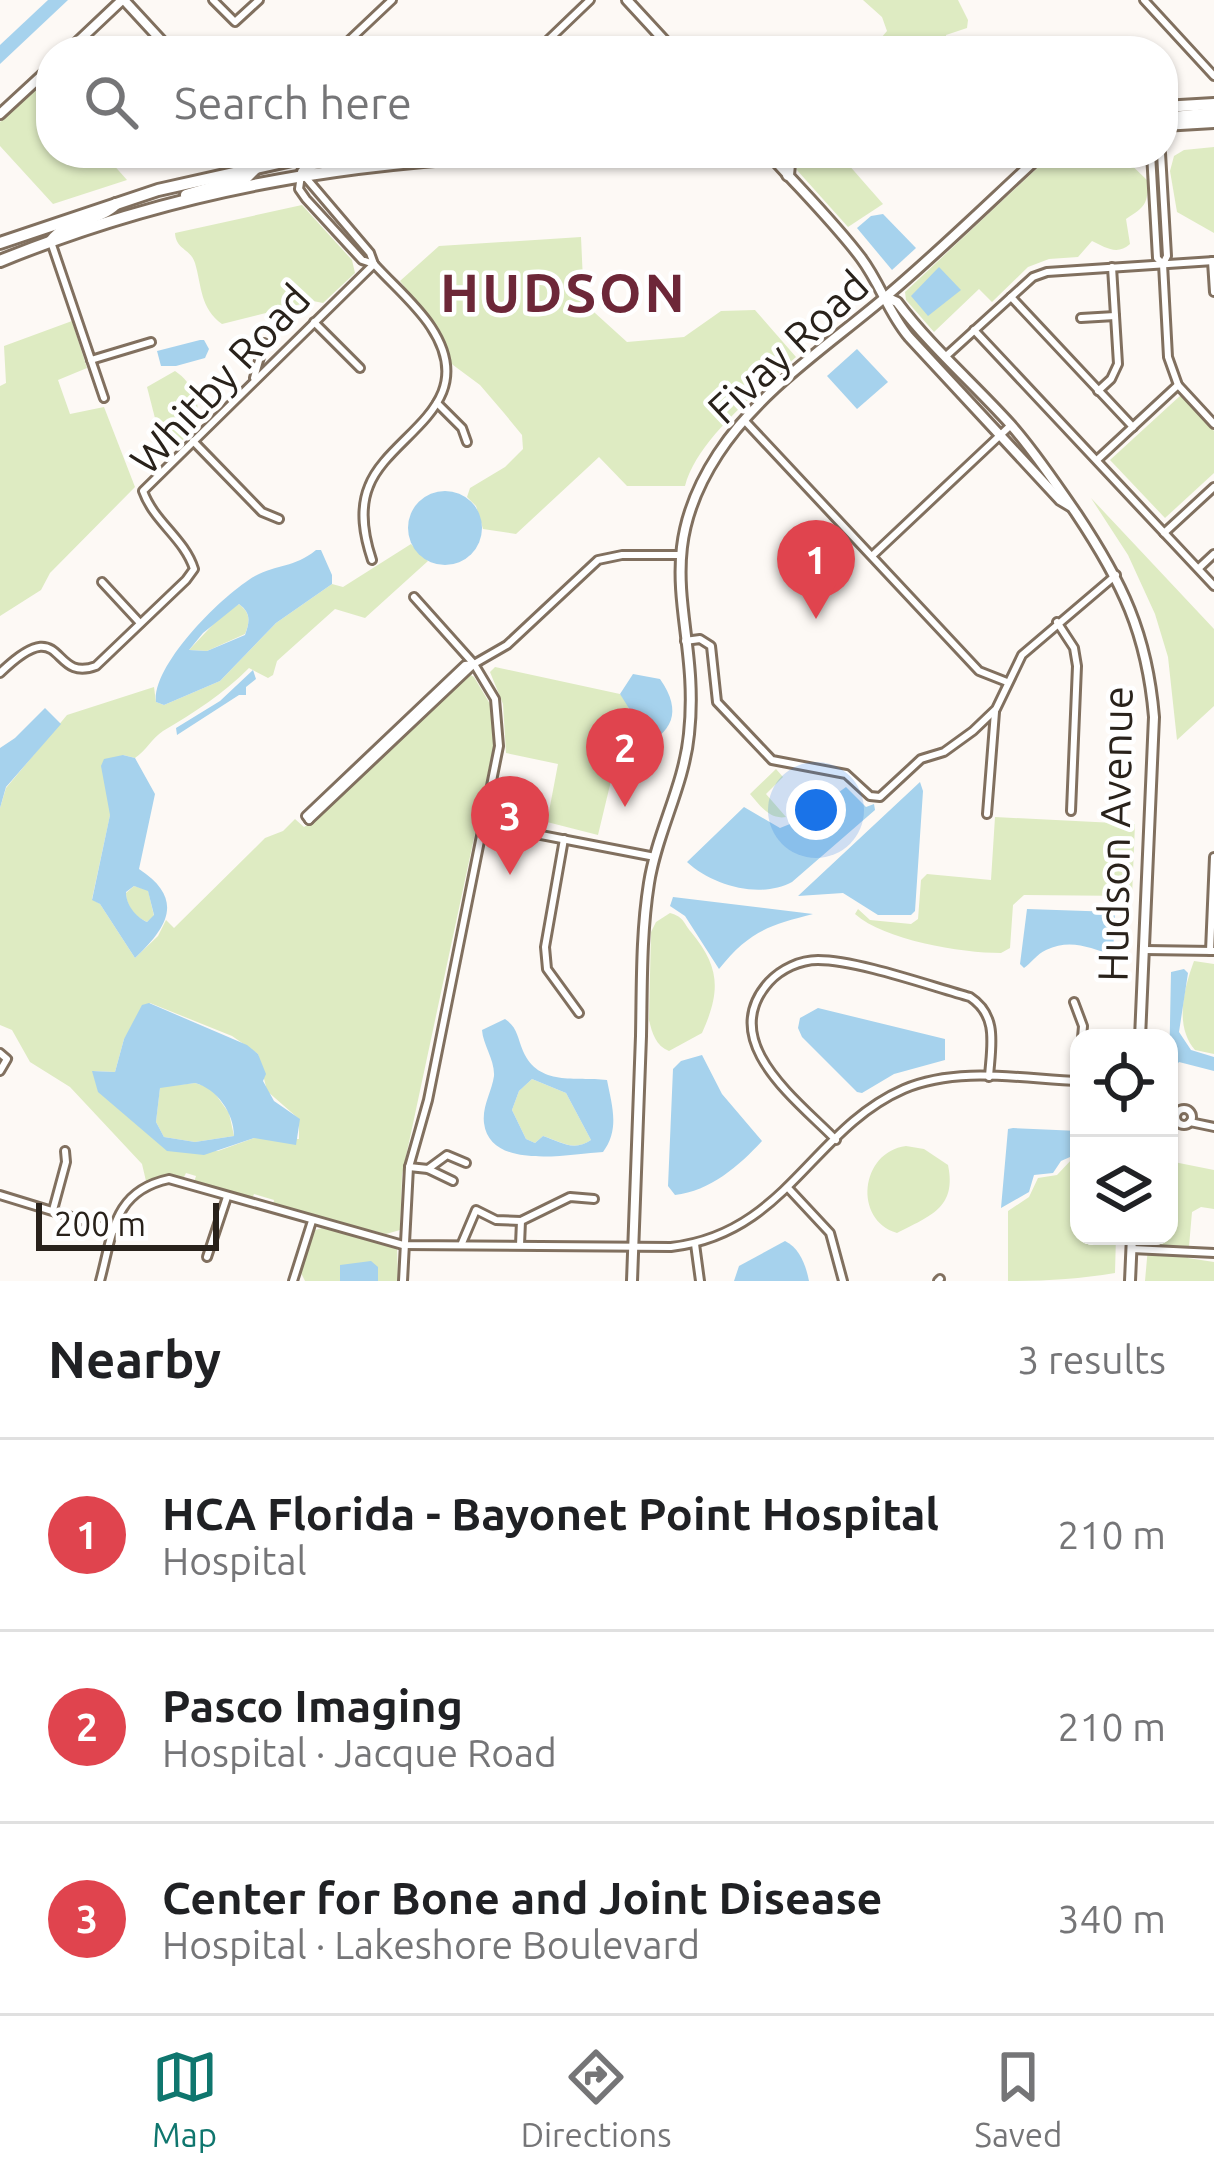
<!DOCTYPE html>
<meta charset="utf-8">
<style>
:root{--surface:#fff;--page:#f6f6f6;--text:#202124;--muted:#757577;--line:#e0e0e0;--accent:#0f766e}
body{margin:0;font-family:Ubuntu,sans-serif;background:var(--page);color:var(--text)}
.controls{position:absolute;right:36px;bottom:36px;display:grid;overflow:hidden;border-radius:24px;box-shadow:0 3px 9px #0004}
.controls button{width:108px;height:108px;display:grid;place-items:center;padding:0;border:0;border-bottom:3px solid var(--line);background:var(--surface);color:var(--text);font:60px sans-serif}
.scale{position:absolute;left:36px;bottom:30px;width:183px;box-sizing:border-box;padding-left:12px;border:6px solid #29221b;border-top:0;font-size:33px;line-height:42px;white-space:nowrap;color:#29221b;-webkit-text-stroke:9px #fff;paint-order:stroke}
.you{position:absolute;left:816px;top:810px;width:42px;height:42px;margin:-30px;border:9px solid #fff;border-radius:50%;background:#1a73e8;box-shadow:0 0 0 18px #1a73e833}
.badge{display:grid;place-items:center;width:78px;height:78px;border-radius:50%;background:var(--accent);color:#fff;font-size:39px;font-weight:700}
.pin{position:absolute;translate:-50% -99px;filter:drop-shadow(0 3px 6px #0008)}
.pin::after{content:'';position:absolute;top:63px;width:42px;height:36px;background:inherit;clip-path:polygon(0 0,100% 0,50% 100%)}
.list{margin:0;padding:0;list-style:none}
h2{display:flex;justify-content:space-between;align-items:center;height:156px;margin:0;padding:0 48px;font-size:51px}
h2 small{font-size:39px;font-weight:400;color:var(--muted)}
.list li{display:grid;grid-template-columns:78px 1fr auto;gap:36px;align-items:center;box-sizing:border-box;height:192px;padding:0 48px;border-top:3px solid var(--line)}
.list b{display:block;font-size:45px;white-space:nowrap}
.list p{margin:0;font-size:39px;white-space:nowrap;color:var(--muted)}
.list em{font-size:39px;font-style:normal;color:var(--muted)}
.icon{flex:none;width:66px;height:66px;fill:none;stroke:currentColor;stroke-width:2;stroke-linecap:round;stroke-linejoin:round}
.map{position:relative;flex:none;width:1214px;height:1281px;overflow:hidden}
.search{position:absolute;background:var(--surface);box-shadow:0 3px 9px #0004;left:36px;right:36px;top:36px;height:132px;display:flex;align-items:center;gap:30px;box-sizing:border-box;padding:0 42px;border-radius:48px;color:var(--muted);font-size:45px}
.sheet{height:732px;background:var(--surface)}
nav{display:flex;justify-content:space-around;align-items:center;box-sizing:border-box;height:168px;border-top:3px solid var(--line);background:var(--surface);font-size:33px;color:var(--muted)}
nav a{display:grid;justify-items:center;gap:6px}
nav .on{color:var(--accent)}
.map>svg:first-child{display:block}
</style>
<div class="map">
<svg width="1214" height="1281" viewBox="0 0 1214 1281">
<rect width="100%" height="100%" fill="#fdf9f5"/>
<g fill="#deebc2" fill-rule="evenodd">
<polygon points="863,0 958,0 968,20 967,28 946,35 948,51 877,51 876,44 887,31 882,17"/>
<polygon points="40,84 51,96 51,153 103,153 127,180 53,204 0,146 0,122"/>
<polygon points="1214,147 1214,233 1177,212 1170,171 1174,156 1184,150"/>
<path d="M1119,153l29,28c0,23 -3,26 -22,38l4,25c-13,12 -25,3 -38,-3l-14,16 -29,2 -21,8 -36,35 -13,-13 -45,43 -28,-32 -1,-8 145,-136z"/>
<polygon points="840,155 883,204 848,227 796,169 812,159"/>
<path d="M302,205l50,55 3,13 -32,30 -10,-2 -91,23c-22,-16 -20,-37 -27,-61 -5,-15 -19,-13 -20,-30z"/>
<path d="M581,237l3,66 43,39 57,-5 37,-26 34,-1 41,47c-35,32 -99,82 -111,129h-58l-28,-29 -83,77 -33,-5 -7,-23 -9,-9 3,-9 35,-21 18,-18 -1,-14 -18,-22 -24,-28 -31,-23 -10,-32 -39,-49 39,-35z"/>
<polygon points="72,321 87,368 58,380 70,414 104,407 135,487 50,573 41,590 0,616 0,386 6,383 4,346"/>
<path d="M175,371c19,13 24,31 24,54l-22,20 -10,-3 -10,-16 -10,-39z"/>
<polygon points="1181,395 1214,431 1214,473 1165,518 1110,460"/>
<polygon points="1091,498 1214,629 1214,706 1177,740 1168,657 1155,614 1128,555"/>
<path d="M411,544l17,17 -63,57 -30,-9 -58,52 -4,14 -5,3 -19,-10c-27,27 -54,44 -86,63 -11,7 -17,20 -28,27l-12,-3 -31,144 8,5 35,54 23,-22 8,-16 8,8 91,-90 18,-7 12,-12 9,8 5,-3 160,-150 5,3 19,32 3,26 -94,440 -2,55 -14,4 -113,-28 1,-6 -20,-6 -2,5 -58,-17 2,-6 -10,-3 -3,6 -12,-3 -25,5 -4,-17 -72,-77 -40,-25 -18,-32 -12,-5v-217l6,-20 61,-73 87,-28 2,15 8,3 56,-24 56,-58 56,-39 11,3zM150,1003l82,33 26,18 9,37 32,28v20l-45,-1 -36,13h-50l-74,-80 21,1 9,-33z"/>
<path d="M239,604c12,10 11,17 6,30l-38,17 -18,-1 33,-35z"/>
<polygon points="495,667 620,694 630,706 618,722 622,735 598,835 547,822 558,764 506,753 503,704 490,672"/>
<path d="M776,769l7,8 -17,17 20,23c-17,3 -26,-12 -36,-23z"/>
<path d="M995,817l140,7 -3,72 -108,-1 -11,10 -3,43 -9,5c-40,0 -117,-13 -146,-39l3,-5 12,11 41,4 7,-5 3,-39 6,-6 64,6z"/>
<path d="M134,886l14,4 6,26 -7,6c-12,-5 -21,-16 -21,-29z"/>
<path d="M670,913c14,4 13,9 21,19 29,35 30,59 11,101l-33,18c-13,-5 -17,-18 -20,-31l2,-88 5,-10z"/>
<path d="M1194,961l20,3v90l-19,-4c-21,-24 -11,-62 -1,-89z"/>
<path d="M532,1079l34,14 25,47c-17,12 -29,2 -48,-4l-8,7 -9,-4 -14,-29 7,-19z"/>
<polygon points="195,1083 211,1088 229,1113 234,1136 195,1142 164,1137 156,1122 160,1087"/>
<path d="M906,1146l18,3 24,16c9,43 -18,51 -51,68 -44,-13 -37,-81 9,-87z"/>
<path d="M1073,1158h6v78h37l-1,37c-36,6 -70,8 -107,8v-70l21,-14 9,-19 19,-3z"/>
<polygon points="1169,1161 1214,1170 1214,1209 1201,1207 1192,1212 1188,1258 1214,1262 1214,1281 1145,1281 1149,1236 1169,1236"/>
<polygon points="322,1228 397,1246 398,1281 305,1281 301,1273 312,1231"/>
</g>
<g fill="#a6d2ed" fill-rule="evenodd">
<polygon points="48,0 68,0 0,64 0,45"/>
<polygon points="883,214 916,248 892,270 857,228 871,216"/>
<polygon points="939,267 961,290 928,316 911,296"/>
<polygon points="200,340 204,340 209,349 205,358 176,366 161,366 157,351"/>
<polygon points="857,349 888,382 857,409 827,376"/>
<circle cx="445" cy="528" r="37"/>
<path d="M316,550h5l11,25v9l-56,39 -56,58 -56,24 -8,-3c-4,-37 66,-107 99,-126 22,-12 39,-8 61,-26zM239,604c12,9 11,17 6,31l-38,16 -18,-1 14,-17z"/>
<polygon points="253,670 256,679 246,687 246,695 239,695 177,735 176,728 220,701"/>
<path d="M633,674l27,5c23,33 13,54 -22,70l-11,-3 -9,-24 12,-12 -10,-16z"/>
<polygon points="45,708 61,724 6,787 0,808 0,748 15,738"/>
<path d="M123,755l12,3 20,36 -16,75c46,30 29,58 -4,89l-35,-54 -8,-4 18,-85 -9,-49 3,-7zM134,886l14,5 6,24 -7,7c-11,-5 -21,-17 -21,-30z"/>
<polygon points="920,782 923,791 915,911 911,915 878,915 843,893 798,896"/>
<path d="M846,787l20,20 8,-3 1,6 -83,72c-32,17 -79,4 -105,-20l57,-55 36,21 20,-8z"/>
<path d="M673,897l140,17c-43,11 -64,17 -94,55l-34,-53 -15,-10z"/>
<path d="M1027,909l88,3 -2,43c-23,-7 -42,-17 -67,-5 -9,4 -15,13 -22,18l-4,-4z"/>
<polygon points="1184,969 1188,973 1179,1032 1191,1050 1214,1057 1214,1071 1179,1062 1169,1074 1171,972"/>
<path d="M149,1003l98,42 11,9 8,20 -3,7 11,20 26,18 -4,26 -42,-7 -50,17 -37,-4 -69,-59 -6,-21 23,1 9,-33 18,-34zM195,1083c22,6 39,30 39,53l-39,6 -31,-5 -8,-15 4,-34z"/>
<polygon points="818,1008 945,1039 945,1060 894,1074 862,1093 857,1092 802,1037 798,1028 800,1018"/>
<path d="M505,1019c13,9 12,18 18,32 16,36 52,25 84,29 5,26 13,49 -4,72 -34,2 -113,19 -119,-29 -2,-17 8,-32 10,-47 1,-16 -11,-31 -12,-46zM532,1079l34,14 25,47c-17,12 -30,2 -48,-4l-8,7 -9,-4 -14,-29 7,-19z"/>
<path d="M702,1055l20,39 40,47c-23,25 -52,50 -87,54l-7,-9 5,-117 8,-8z"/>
<polygon points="1013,1128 1079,1131 1079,1153 1061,1161 1053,1173 1034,1175 1029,1192 1001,1208 1008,1129"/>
<path d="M785,1241c15,7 21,25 24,40h-75l5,-15z"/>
<polygon points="371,1261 378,1267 378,1281 340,1281 340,1265"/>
</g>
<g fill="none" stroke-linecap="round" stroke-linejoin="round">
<g stroke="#81705f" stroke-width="12">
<g id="minor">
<polyline points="213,0 235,22 259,0"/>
<polyline points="1144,0 1214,76"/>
<polyline points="541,47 590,0"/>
<polyline points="338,51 392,0"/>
<polyline points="1151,153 1157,258 1163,264 1167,256 1161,153"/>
<polyline points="301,175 299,189 306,199 362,260 374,264"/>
<path d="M307,179l63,74 4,11c18,20 42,40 57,63 52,79 -42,107 -62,159 -10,24 -5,50 3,74"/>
<polyline points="51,242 104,398"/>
<polyline points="1212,261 1214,292"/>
<polyline points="1163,264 1168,357 1178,385 1214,424"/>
<polyline points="1011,297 1133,427"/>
<polyline points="1081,318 1115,316"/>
<polyline points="314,322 360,368"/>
<polyline points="974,330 1214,586"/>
<polyline points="945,357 1033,277 1047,272 1214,261"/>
<polyline points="91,360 151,342"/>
<polyline points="254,378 264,343"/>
<polyline points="1098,391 1111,379 1118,364 1112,267"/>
<polyline points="437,403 462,428 467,442"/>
<polyline points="744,420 979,671 1007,682"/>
<polyline points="193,441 262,512 279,519"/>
<polyline points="1097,460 1178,385"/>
<polyline points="1164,533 1214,487"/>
<polyline points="873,555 1011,425"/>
<polyline points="1199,568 1214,554"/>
<polyline points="102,582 140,623"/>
<polyline points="414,597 474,664"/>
<polyline points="1057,622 1074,648 1077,666 1071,811"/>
<polyline points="685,641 700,639 711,646 717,702 772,760 846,774 870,796 880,797 921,759 944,752 973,731 996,709 1022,655 1116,575"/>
<path d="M0,673c66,-64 49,11 96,-7l90,-86 8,-11c-10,-31 -40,-47 -51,-78l231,-227"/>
<polyline points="987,814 995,712"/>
<polyline points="309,820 306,816 465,665 474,664"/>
<polyline points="309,820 472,666"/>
<polyline points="484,824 655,857"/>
<polyline points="564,839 545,947 547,969 579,1013"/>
<polyline points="1145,950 1213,951"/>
<polyline points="1210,951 1214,857"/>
<polyline points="1074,1002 1083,1026 1082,1038"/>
<polyline points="0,1053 7,1059 0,1071"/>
<circle cx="1184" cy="1117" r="8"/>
<polyline points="1190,1122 1214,1127"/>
<path d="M836,1140c-39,-40 -120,-99 -67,-158 12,-13 31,-22 49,-22 39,0 112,26 152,37 29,19 21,49 19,80"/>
<polyline points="409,1167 428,1169 453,1181"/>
<polyline points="428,1169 447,1155 466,1163"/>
<polyline points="789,1189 830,1233 843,1281"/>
<polyline points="0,1195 114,1230"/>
<polyline points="53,1210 66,1162 65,1151"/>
<polyline points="462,1243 476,1210 496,1220 521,1221"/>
<polyline points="695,1244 700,1281"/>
<polyline points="520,1245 521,1221 570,1197 594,1199"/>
<polyline points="1132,1249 1214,1253"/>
<polyline points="207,1257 227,1197"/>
<path d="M100,1281c13,-48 13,-90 69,-102l234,66 268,2c115,-13 141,-118 233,-158 54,-23 119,-10 175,-8"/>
<polyline points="293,1281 312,1221"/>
<polyline points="403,1281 409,1167 428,1100 499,746 495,699 474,664 507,645 598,560 622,555 678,555"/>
<polyline points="938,1281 940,1279"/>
</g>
</g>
<g stroke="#81705f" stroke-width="14">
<g id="tertiary">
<polyline points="124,0 171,51"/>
<polyline points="627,0 674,51"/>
<polyline points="68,51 122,0"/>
<polyline points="0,114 51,67"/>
<polyline points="257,153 258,166"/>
<path d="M768,153c31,35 65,68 93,105 20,27 27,54 48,79l151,163 10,6"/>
<path d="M886,297l11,5c33,44 76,81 113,122 25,28 45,59 66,89 46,69 71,120 78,204l-14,321"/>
<path d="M632,1281c3,-82 6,-163 9,-245 1,-51 0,-103 8,-153 8,-51 35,-97 40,-149 12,-111 -42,-171 29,-280 42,-65 114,-111 171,-160 53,-45 103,-94 154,-141"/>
<polyline points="1130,1281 1132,1236"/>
</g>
</g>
<g stroke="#81705f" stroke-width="16">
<g id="trunk">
<polyline points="1163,107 1214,104"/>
<polyline points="1163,118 1214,113"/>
<polyline points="1163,125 1214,122"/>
<polyline points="303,172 314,164 388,153"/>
<polyline points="788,175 789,164 798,153"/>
<polyline points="186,195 247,177 258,166"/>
<path d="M51,241c16,-21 46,-19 65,-37"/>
<polyline points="0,243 158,190 323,153"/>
<path d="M0,261c186,-76 367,-103 567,-108"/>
</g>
</g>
<use href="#minor" stroke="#fff" stroke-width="6"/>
<use href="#tertiary" stroke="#fff" stroke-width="8"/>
<use href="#trunk" stroke="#fff" stroke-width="10"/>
</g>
<g text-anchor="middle" stroke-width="9" stroke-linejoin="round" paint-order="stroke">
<g font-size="42" fill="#29221b" stroke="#fff">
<text transform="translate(788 347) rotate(-43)" y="15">Fivay Road</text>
<text transform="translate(220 379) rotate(-47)" y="15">Whitby Road</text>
<text transform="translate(1115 834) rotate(-89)" y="15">Hudson Avenue</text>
</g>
<g font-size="54" font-weight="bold" letter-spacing="3" fill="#6d2738" stroke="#fff">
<text x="564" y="312">HUDSON</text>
</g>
</g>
</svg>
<div class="controls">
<button><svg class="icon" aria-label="locate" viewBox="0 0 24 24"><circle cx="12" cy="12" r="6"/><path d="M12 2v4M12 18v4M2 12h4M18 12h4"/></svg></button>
<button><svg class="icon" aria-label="layers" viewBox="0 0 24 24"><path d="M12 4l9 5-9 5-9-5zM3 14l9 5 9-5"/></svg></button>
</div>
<div class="scale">200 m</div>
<div class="you"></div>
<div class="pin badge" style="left:816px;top:619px;background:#e0444e">1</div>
<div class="pin badge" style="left:625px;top:807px;background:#e0444e">2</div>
<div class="pin badge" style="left:510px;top:875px;background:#e0444e">3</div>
<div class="search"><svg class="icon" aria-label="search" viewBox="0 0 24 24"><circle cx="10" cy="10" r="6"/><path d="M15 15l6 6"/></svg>Search here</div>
</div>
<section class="sheet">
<h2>Nearby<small>3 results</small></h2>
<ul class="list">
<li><span class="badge" style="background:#e0444e">1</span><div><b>HCA Florida - Bayonet Point Hospital</b><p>Hospital</p></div><em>210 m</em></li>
<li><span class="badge" style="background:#e0444e">2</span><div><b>Pasco Imaging</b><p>Hospital · Jacque Road</p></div><em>210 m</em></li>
<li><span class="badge" style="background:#e0444e">3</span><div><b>Center for Bone and Joint Disease</b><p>Hospital · Lakeshore Boulevard</p></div><em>340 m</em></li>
</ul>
</section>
<nav>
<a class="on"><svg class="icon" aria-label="map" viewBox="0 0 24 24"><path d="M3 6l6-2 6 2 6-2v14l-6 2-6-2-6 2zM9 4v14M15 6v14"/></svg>Map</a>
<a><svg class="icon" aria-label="directions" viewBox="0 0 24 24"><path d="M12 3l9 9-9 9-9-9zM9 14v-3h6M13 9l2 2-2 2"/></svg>Directions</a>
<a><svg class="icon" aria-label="saved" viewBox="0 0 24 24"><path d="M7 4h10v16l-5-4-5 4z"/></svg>Saved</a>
</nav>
